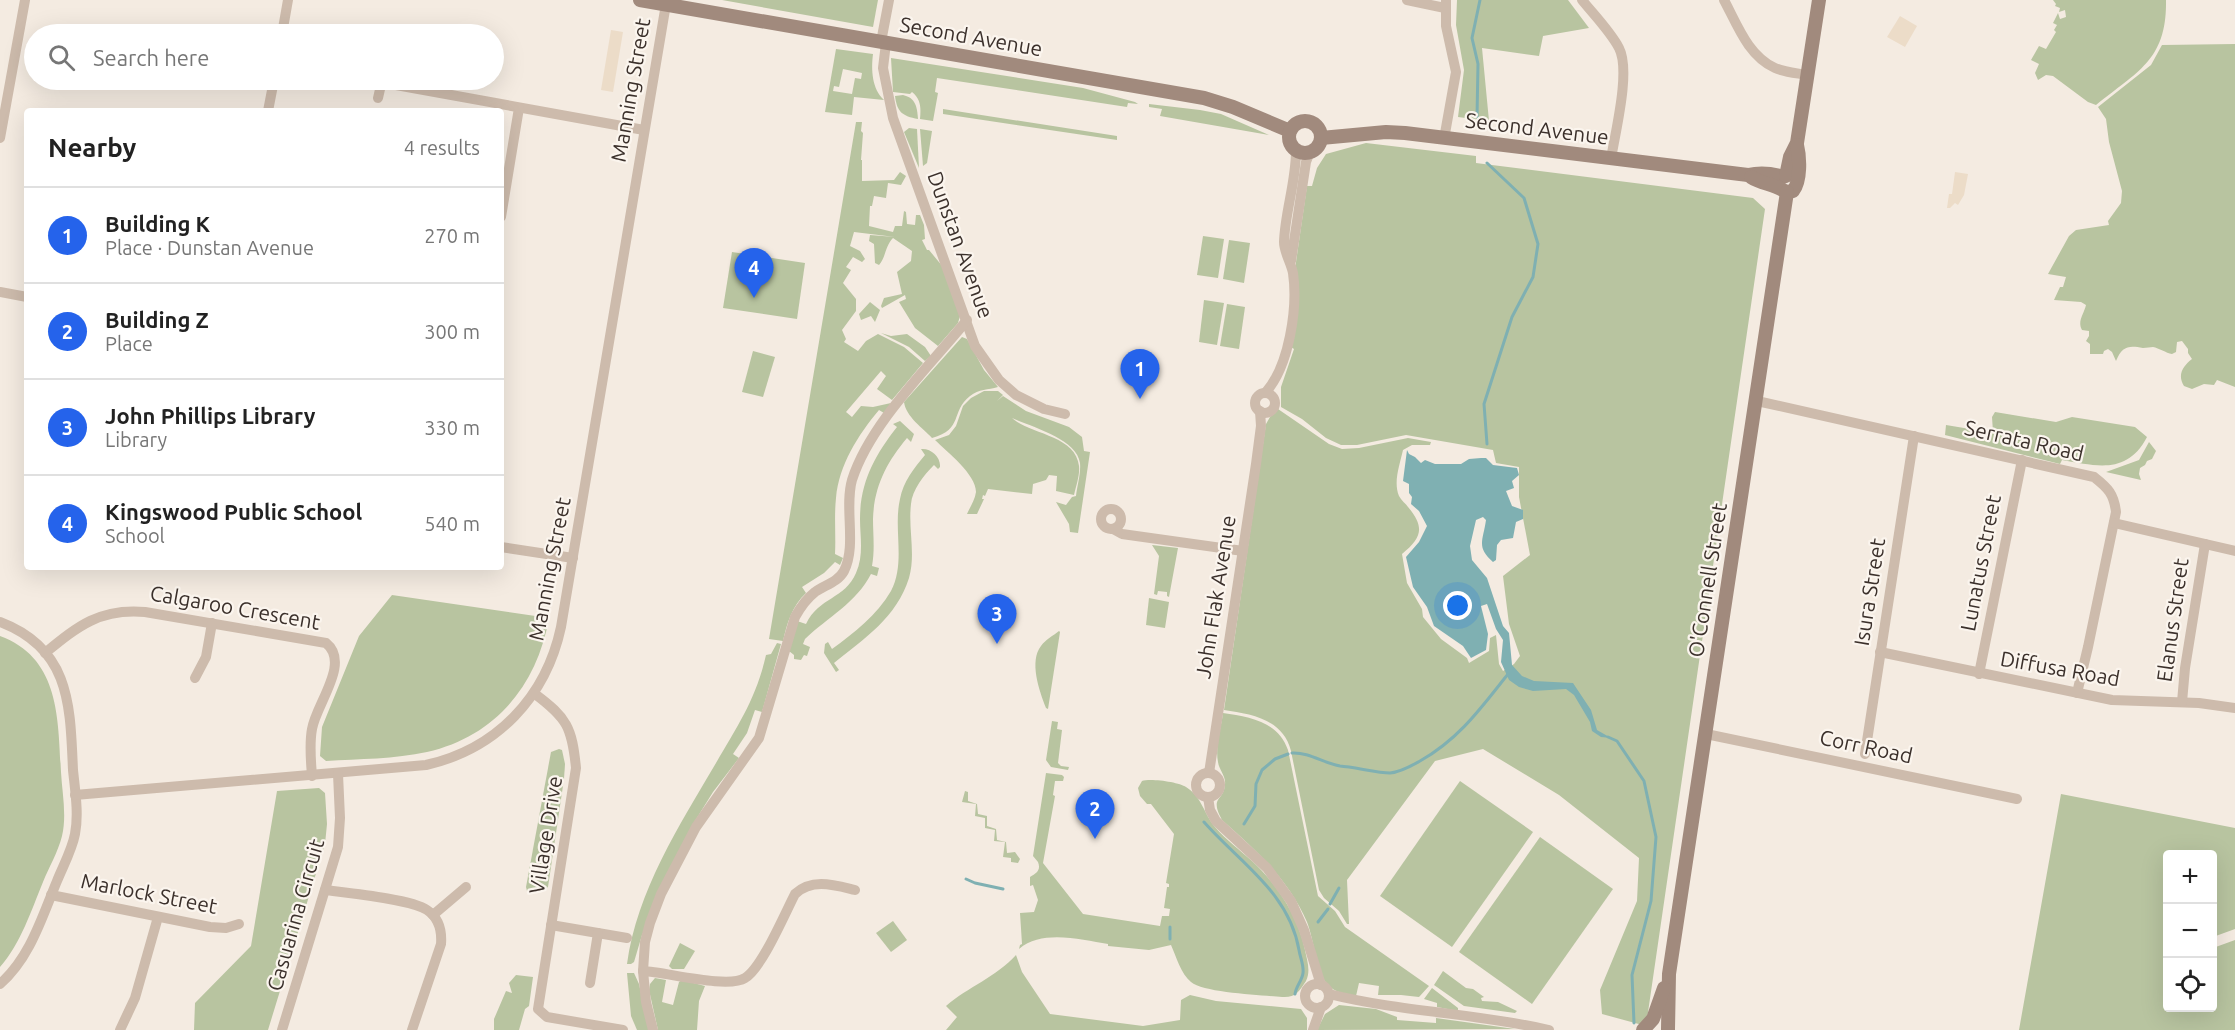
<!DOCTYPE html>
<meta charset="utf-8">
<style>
:root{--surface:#fff;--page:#f6f6f6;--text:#222;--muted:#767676;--line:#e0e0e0;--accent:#2563eb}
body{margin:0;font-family:Ubuntu,sans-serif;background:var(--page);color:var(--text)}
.controls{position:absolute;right:18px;bottom:18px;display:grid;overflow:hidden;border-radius:6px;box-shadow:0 6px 24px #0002}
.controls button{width:54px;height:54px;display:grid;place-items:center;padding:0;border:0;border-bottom:2px solid var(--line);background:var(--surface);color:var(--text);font:30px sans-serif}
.you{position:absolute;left:1458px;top:606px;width:21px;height:21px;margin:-15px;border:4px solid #fff;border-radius:50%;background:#1a73e8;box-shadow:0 0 0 9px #1a73e833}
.badge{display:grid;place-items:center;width:39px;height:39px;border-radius:50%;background:var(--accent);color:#fff;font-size:20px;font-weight:700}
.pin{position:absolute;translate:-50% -50px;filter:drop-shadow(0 2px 3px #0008)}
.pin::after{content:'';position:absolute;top:32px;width:21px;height:18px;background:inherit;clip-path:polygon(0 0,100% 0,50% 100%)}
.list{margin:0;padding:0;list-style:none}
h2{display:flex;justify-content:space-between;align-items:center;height:78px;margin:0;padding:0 24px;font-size:26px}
h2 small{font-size:20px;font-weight:400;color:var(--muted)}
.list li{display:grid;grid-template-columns:39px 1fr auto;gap:18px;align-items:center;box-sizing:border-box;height:96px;padding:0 24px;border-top:2px solid var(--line)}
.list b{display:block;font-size:22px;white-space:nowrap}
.list p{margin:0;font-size:20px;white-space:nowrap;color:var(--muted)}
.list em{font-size:20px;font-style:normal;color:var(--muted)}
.icon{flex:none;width:33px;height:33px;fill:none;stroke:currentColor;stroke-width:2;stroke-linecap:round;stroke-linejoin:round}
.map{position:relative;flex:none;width:2235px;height:1030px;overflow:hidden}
.search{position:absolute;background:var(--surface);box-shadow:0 6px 24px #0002;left:24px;top:24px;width:480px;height:66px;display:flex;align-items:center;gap:15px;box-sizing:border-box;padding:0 21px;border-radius:33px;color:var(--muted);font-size:22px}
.panel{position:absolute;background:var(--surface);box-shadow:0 6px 24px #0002;left:24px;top:108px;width:480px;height:462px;border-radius:6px}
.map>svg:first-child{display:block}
</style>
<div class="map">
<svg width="2235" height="1030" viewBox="0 0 2235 1030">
<rect width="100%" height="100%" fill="#f4ebe1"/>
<g fill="#b8c4a0" fill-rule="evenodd">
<polygon points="722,0 878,0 873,27"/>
<polygon points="1457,0 1568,0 1589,28 1543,36 1539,56 1482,48 1489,121 1458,117 1464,70 1456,25"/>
<path d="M2053,0h113c1,60 -28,71 -70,105l-8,-3 -35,-26 -7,-1 -8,5 -3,-7 4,-9 -8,-4 8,-14 7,3 10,-17 -2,-2 3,-5 -4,-2 5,-10 2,6 6,-2 -1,-7 -6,2 1,-4 -5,-2 1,-2z"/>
<path d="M2235,44v343l-18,-7 -3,5 -10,-1 -12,5 -8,-3c-7,-11 -1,-20 8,-27l-4,-6v-4l-6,-8 -5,1 -1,10 -4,2c-6,-1 -13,-6 -19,-7 -3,0 -6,1 -10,1 -14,-3 -21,-2 -27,13l-4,-9 -4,-3 -4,2 -1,3h-13v-10l-4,-3 3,-5v-5l-7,-1c-5,-9 2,-16 4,-25l-5,-3 -27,-2 6,-13h3l3,-10 -18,-3 21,-38 7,-6 33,-5 -1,-4 13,-18 1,-12 -13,-49 -3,-23 -8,-12 53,-42 11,-20z"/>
<path d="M836,49l37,5c-2,16 -1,35 11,46l-30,-3 -2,18 -27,-3zM843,69l19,4 -1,6 -6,-1 -3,16 -19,-3 1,-5 5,1z"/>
<path d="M891,58l192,30 52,14 3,2 -10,-1 -1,4 -190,-29 -2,14 3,1 -5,28 -13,-2c1,-11 1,-20 -8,-27l-2,2 -17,-2z"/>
<path d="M903,95c13,3 14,12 15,24 -16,-3 -21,-7 -23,-23z"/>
<polygon points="1149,104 1200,110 1221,114 1269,135 1160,116 1162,109 1149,107"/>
<polygon points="943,109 1117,136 1117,140 943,114"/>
<path d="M856,122h6l-1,9 2,2 -2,27h1v21l32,-1 6,-8 6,4 -5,9 -13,-2 -2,15 -12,-2 -2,10h-2l-1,20 24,6 2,-6h7l2,-15 2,1 1,12 8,1 1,-10h4l4,10 1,14 -3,1 5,10h2l14,17 17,49 -2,7 -20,23 -23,-18 -16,-26 7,-3 -1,-4 -23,13 -1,-2 3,-8 18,-4 -5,-22 14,-11 1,-10 -19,-13c-8,8 -7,19 -14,27l-4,-2 -1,-19 -5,-3 1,-6 25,2 -41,-5 -4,14 10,5 5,8 -3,3 -9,-5 -7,10 5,3 -8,13 13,16v12l-14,19 4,9 -2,3 14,9 8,-10 12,-7 26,13 19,16 -31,37 -15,-11 9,-13 -5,-5 -35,41 6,5 9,-11 12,1 18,-4 -7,10 -5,-3c-21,25 -40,55 -43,88 -2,19 0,38 -1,56l8,4 -3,7 -5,-3 -11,11 -22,14 4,6c-14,13 -19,30 -23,48l-14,-2z"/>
<polygon points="909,128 917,129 919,168 904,132"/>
<polygon points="920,129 932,131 927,163 923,166"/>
<path d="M1366,143l110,13v7l277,35 12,11 -119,817 -44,-12 -2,-24 37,-89 2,-43 -80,-63 -76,-46 -48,12 -88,119 2,44h-2l-8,-13 -15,-13 -5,-8 -28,-139c-8,-32 -40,-37 -67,-41l42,-286 4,-7 8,-8 51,35 13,5 17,-1 49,-10 23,4 -1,3h-18l-9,5c-3,14 -10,32 -4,46 2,4 7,8 9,11 17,20 14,31 -6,47l5,29 15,26 1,8 18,22 26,19 2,5 20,-12 1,-13 6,-3 3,29 4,7 11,-7 6,-8 -11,-32 -6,-48 27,-21 -11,-58v-30l-23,-4 -3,-13 -87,-15 -49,10h-16l-15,-7 -24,-19 -21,-12v-20l13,-38 -3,-2 5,-85 11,-76h5l5,-18 9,-14z"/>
<polygon points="1203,236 1224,239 1218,278 1197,275"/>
<polygon points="1229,240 1250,243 1244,283 1223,279"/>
<polygon points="732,252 805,263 797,319 723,308"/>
<polygon points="1204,300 1224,303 1217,345 1199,342"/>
<polygon points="870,302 880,310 875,322 871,316 861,320 859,314"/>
<polygon points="1227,304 1245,307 1239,349 1220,346"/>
<polygon points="881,333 891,336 907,334 925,347 931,356 925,361 909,347"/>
<path d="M962,337l5,2 17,31 14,17c-10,3 -19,2 -28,9 -20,16 -6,33 -38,42 -9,-10 -26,-21 -28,-36z"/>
<polygon points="753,351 775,357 763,397 742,392"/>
<path d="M984,391h14l5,4 -6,6 6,-5 23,15 43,16 13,10 2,14 6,1 -12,81 -8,-1 -1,-8 -13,-22 10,3 6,-8 4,-1c1,-10 5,-22 4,-33 -3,-24 -48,-36 -68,-45 17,16 64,17 67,48 1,9 -3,20 -5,29l-18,-4 1,-15 -8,-1 -3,5 -13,4 -1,10 -44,-5 -3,7 -2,-1 -1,4h2l-7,15h-10c3,-7 8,-14 9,-22 0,-18 -29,-40 -41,-52l14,-5 7,-9 7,-20 8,-8z"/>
<path d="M1995,412l61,10 16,-5 63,10 12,10c-20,38 -50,29 -85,23l-2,4 -115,-29 1,-10 36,6 1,-2 10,3 -1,-15z"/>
<path d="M900,421l14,13 -3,8 -4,-4c-20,24 -33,48 -34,81 0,15 2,31 -1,47l7,2 -2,8 -6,-2c-15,29 -43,43 -66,65l-2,5 7,3 -3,9 -3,-1 -3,5 -7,-1v-4l-5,-4 8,-30 9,3c13,-27 39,-25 50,-51 8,-18 4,-36 4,-54 0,-37 15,-64 37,-92l-4,-3z"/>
<polygon points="2149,442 2156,451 2152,459 2147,461 2145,465 2140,468 2139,474 2141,480 2106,472 2139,460"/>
<path d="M921,449c10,-1 20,8 19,18l-2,2 -4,-4c-10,10 -22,25 -23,39 -3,25 5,50 -2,74 -12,39 -45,61 -75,85l5,7 -3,2 -12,-19 1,-9 3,-2 4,7c22,-16 45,-34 59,-58 15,-29 2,-62 9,-92 3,-17 14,-31 25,-44z"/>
<polygon points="1152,545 1178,548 1169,597 1167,596 1167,592 1158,591 1157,595 1154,594 1159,556"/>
<path d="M392,595l157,23c-12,67 -53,118 -122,134 -32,7 -68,7 -101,9l-6,-5 2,-29 37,-91z"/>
<polygon points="1149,598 1169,602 1165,628 1146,625"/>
<path d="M1059,631l1,1 -12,77 -2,-1c-7,-18 -17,-47 -5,-62 5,-7 12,-10 18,-15z"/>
<path d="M0,636c60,22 58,83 61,136 1,20 6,43 1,64 -4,16 -13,31 -19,46 -12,29 -22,61 -43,85z"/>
<path d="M777,643l4,1 -19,68 -7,-2 -8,23 -14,21 6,4 -26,34 -18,29 -53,114 -8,27 -3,2h-4c10,-73 52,-138 89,-201 22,-38 40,-64 50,-108l5,-1z"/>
<path d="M1223,713c26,4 55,8 65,37l30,146 17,15 10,16 84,59 -10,11 -18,-2h-23l1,-9 -20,-3 -3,13c-10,-2 -21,-3 -29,-12 -11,-14 -13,-44 -20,-62 -18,-42 -51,-72 -85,-102 -13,-24 2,-18 3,-36 1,-8 -6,-14 -7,-22 -3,-15 3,-34 5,-49z"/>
<polygon points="1052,721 1058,722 1057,729 1062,730 1058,763 1061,766 1069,767 1068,770 1051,767 1046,760"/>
<polygon points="559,749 562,750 565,764 564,779 548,887 540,892 527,891 526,887 551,752"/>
<path d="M1046,773l16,2 2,2 -1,4h-8l-2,14 2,1 -12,67 40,51 77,12 2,-10h7l1,-7 -6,-1 3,-21h2v-3l-3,-1 8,-49 -23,-30h-4l-7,-8 -2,-8 4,-7c8,-3 37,1 44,6 16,10 18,27 29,40 11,13 25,23 37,34 25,23 46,55 53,89 2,10 6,21 1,31 -7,11 -11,17 -24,16 -20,-2 -78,-4 -91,-15 -10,-8 -15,-26 -20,-37l-22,5 -41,-4v-2c-27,-4 -65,-15 -89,5l1,-4 2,-1 -2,-31 14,-1 4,-12 -5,-15 -3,1v-9c7,-4 11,-7 8,-15l-5,-6z"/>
<polygon points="1460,781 1533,832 1452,947 1380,896"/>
<polygon points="319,788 325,793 327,824 325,844 268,1030 194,1030 195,1003 251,946 277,791"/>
<polygon points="965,791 968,792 968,801 977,804 978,814 987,816 987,826 996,829 997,840 1006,842 1007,853 1015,852 1020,859 1018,863 1011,862 1011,858 1003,857 1005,842 994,841 995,830 985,828 985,818 975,816 976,804 962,802"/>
<polygon points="2061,794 2235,828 2235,929 2213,937 2212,854 2168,854 2168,1008 2212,1008 2213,948 2235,940 2235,1030 2019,1030"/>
<polygon points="1540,837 1613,889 1532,1004 1459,952"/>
<polygon points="893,921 907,940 891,952 876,933"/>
<polygon points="680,943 695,951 684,969 672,969 669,966"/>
<path d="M1016,955l6,17 28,42 93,12 37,-6 1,-20 9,-5 26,6 85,8 6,9v12h-361l11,-13 -11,-11c22,-19 50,-29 70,-51z"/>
<polygon points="1443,971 1466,988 1473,989 1484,997 1481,998 1482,1001 1498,1002 1517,1011 1515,1013 1464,1006 1434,985"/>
<polygon points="627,973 634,973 639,984 649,1030 637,1030 631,1016"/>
<polygon points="516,975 533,977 529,1006 525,1009 519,1030 494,1030 494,1019 506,991 512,993 509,983"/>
<polygon points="655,978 666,980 662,1002 673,1005 679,982 682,980 705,986 699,1001 697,1030 658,1030 649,990 650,984"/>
<polygon points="1432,988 1458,1008 1458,1011 1437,1007 1437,1003 1424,999"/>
<polygon points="1339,1005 1376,1009 1397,1017 1397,1020 1436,1023 1436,1018 1515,1029 1317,1030 1325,1014"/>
</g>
<g fill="#ecdcc8">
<polygon points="1900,16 1917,26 1905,47 1887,37"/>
<polygon points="611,30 623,32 613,92 601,90"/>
<polygon points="1955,172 1968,174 1964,195 1958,205 1955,203 1950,208 1947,208 1949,194 1952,194"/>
</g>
<path fill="#7fb0b2" d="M1407,450l2,4 6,3 6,6 4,-3 10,4h26l8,-5 12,-1h5l7,7 24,3 2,7 -7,6 2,7 -8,3 6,15 11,4v9l-7,3 -3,16 -12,2 -4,5 -1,15 -3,2c-17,-15 -10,-21 -7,-42l-3,-3 -7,3 -6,26 2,14 15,18 16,48 6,7 3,32 10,11 12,5 39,2 18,27 6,20 14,8 -10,-1 -9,-6 -2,-9 -16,-27 -8,-6 -33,2 -14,-4 -10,-7 -8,-18 2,-22 -7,-11 -9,-25 -6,2 7,28 -2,16 -15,8 -8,-12 -29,-20 -7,-19 -14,-20 -7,-30 13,-15 8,-16 -8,-15 -8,-7 1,-7 -3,-4v-9l-6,-3z"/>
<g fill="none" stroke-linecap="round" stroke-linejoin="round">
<g stroke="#7fb0b2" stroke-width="3">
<polyline points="1477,117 1478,64 1472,38 1480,0"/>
<polyline points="1487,163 1524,198 1538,244 1533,277 1512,317 1484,404 1487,444"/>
<polyline points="1608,737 1617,741 1644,781 1656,837 1651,901 1632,975 1634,1023"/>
<path d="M1292,753c17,-1 31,10 48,13 14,1 38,7 50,7 11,-1 21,-7 30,-12 39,-22 61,-53 88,-87"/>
<path d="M1204,822c36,41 85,70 95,128 1,7 5,15 4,23 -1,8 -7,13 -8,21"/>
<polyline points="1244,824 1255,806 1256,784 1262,770 1275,759 1288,754"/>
<polyline points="966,879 975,883 1003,889"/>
<polyline points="1330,904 1339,888"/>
<polyline points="1318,922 1328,909"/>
<polyline points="1170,939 1170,927"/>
</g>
<g stroke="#cdbbac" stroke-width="10">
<polyline points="1407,0 1445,8"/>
<path d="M1582,0c12,15 28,31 37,48 12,23 -4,85 -8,111"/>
<path d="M1724,0c13,24 24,56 51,68 9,4 21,5 32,7"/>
<polyline points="282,34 288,0"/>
<polyline points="881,42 889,0"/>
<polyline points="886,43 883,68 893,118 975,346 999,380 1016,395 1044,409 1065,414"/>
<polyline points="378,98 381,85 385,83 644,130"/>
<polyline points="268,111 274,80"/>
<polyline points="0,138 25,0"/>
<polyline points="1444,139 1456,72 1446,26 1446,0"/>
<polyline points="501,217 519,108"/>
<polyline points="1291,261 1306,162 1310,152"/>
<polyline points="0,292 27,297"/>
<path d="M1266,392c23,-26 32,-84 27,-119 -2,-10 -9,-21 -9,-31 1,-30 12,-60 12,-91"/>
<circle cx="1265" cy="403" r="10"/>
<path d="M1757,401l337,76c14,11 20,17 22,35l-28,135 -11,46"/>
<circle cx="1111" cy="519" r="10"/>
<polyline points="2114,523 2235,551"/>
<polyline points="1113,529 1122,534 1243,551"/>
<polyline points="501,547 573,558"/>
<path d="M0,622c71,27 70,84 73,148 2,20 6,44 2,64 -3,16 -12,32 -18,47 -15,36 -27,77 -57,103"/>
<polyline points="1880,652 2112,700 2199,703 2235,708"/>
<path d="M45,653c33,-27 55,-45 100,-41l181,31c25,20 -10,61 -14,86 -3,16 -1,32 0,47"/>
<polyline points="1979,674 2022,460"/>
<polyline points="195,678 206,657 212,623"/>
<path d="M535,694c32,24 37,33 41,74l-38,241 9,8 76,13"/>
<polyline points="2182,702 2185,668 2205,544"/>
<polyline points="1706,734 2017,799"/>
<polyline points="1865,754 1914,436"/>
<polyline points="1209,773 1256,464 1261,426 1260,411"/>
<circle cx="1208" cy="785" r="12"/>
<path d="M75,795l351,-30c71,-16 120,-68 135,-138l105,-623"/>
<polyline points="1208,797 1210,810 1216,821 1267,868 1291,901 1304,930 1321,985"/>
<path d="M325,890c23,3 86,9 102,20 12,8 15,21 14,34l-29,86"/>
<polyline points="51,895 210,927 226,928 239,924"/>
<polyline points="433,915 466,887"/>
<polyline points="551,925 627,938"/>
<path d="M643,971c23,1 85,18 102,7 17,-10 40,-65 50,-84 17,-16 39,-9 60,-4"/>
<polyline points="590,983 598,933"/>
<circle cx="1317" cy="996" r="12"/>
<path d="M1329,994c72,18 147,19 220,36"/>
<polyline points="120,1030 135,998 158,917"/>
<polyline points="282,1030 338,847 340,818 338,774"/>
<path d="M653,1030l-7,-28 -3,-31 2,-29 5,-19 11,-29 35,-67 63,-89 36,-121c5,-9 11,-18 20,-25 10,-7 23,-10 29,-21 13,-26 0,-63 8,-91 18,-57 78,-114 115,-160"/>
<polyline points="1313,1030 1321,1007"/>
</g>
<g stroke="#a18a7d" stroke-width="14">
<polyline points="640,0 1204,98 1233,107 1290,131"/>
<circle cx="1305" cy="137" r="16"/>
<path d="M1321,138l65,-6 19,1 343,42c13,-3 23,-2 35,2"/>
<polyline points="1786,176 1790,157 1797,143 1819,0"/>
<path d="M1751,177c11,7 24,7 35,15l7,-1c8,-10 7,-34 4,-46"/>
<polyline points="1668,1029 1669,974 1787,192"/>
<polyline points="1643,1030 1653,1019 1664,988"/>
</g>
</g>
<g text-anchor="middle" stroke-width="4.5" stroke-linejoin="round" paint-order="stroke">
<g font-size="21" fill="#3b302b" stroke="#fbf5ee">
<text transform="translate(971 37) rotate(10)" y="7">Second Avenue</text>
<text transform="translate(631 90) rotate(-80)" y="7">Manning Street</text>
<text transform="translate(1537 129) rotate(7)" y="7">Second Avenue</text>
<text transform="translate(960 245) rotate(70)" y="7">Dunstan Avenue</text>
<text transform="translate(2024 441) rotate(13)" y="7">Serrata Road</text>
<text transform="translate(1981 563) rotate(-79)" y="7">Lunatus Street</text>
<text transform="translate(550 569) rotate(-79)" y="7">Manning Street</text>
<text transform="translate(1708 580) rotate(-81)" y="7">O'Connell Street</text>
<text transform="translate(1870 592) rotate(-81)" y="7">Isura Street</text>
<text transform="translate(1216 597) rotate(-81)" y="7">John Flak Avenue</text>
<text transform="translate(235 608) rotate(10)" y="7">Calgaroo Crescent</text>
<text transform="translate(2173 620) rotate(-82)" y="7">Elanus Street</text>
<text transform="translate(2060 669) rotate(10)" y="7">Diffusa Road</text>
<text transform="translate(1866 747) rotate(12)" y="7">Corr Road</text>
<text transform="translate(546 835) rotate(-81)" y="7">Village Drive</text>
<text transform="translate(149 894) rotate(11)" y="7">Marlock Street</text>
<text transform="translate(296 915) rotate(-74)" y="7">Casuarina Circuit</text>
</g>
</g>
</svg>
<div class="controls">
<button>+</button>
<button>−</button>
<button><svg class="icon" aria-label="locate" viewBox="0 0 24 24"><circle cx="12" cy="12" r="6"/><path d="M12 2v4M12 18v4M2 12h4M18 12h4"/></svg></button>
</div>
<div class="you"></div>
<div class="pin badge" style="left:1140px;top:399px">1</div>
<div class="pin badge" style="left:1095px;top:839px">2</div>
<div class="pin badge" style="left:997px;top:644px">3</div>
<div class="pin badge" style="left:754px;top:298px">4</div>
<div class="search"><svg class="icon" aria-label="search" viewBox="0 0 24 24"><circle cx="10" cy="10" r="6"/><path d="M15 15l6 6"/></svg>Search here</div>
<section class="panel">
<h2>Nearby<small>4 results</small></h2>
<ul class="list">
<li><span class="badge">1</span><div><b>Building K</b><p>Place · Dunstan Avenue</p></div><em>270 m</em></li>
<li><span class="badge">2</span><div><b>Building Z</b><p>Place</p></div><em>300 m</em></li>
<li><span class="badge">3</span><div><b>John Phillips Library</b><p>Library</p></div><em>330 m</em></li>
<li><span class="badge">4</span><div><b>Kingswood Public School</b><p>School</p></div><em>540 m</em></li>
</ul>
</section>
</div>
